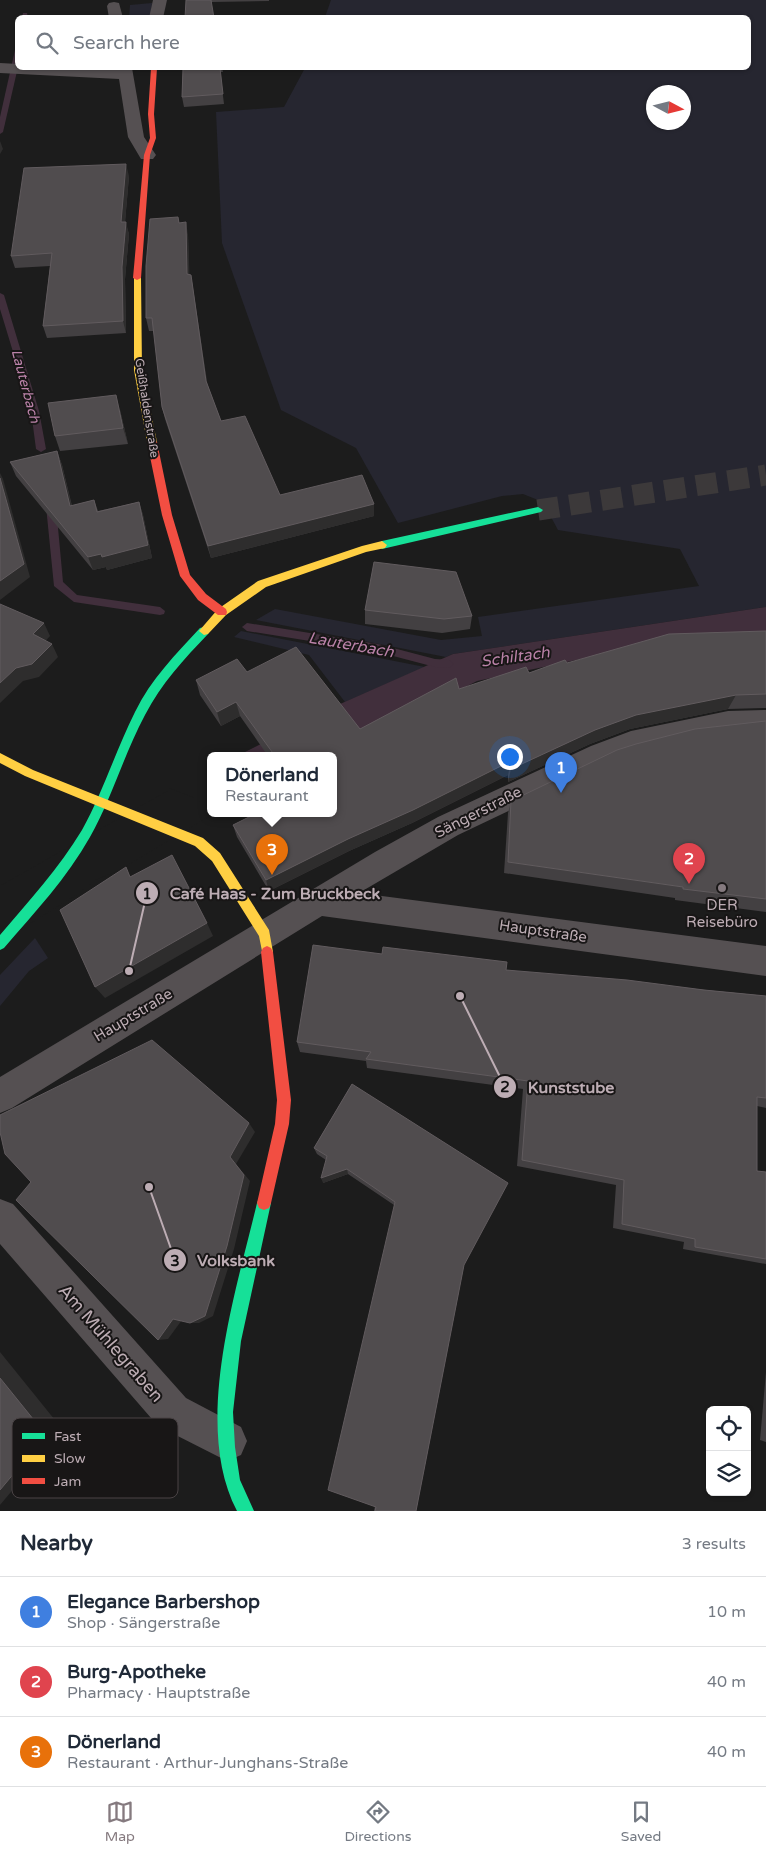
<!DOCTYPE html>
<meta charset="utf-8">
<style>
:root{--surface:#fff;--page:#f6f6f7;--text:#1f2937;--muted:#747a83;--line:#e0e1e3;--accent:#857a7f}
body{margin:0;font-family:"Varela Round",sans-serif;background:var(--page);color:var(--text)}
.controls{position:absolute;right:15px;bottom:15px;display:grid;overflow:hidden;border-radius:8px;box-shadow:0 1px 4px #0004}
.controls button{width:45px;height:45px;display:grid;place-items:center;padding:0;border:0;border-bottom:1px solid var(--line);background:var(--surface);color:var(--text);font:25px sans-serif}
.compass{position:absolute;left:646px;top:85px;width:45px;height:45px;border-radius:50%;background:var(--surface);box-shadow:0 1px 4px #0004;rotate:97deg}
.you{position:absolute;left:509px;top:756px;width:18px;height:18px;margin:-12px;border:4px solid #fff;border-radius:50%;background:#1a73e8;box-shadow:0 0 0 8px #1a73e833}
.badge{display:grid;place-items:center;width:32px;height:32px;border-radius:50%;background:var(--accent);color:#fff;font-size:16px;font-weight:700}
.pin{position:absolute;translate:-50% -41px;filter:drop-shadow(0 1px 2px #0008)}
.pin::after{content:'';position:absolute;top:26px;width:18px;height:15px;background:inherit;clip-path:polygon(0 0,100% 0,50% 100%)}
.popup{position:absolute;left:207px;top:752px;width:130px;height:65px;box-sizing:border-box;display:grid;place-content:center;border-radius:8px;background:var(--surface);filter:drop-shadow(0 1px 4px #0005);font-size:16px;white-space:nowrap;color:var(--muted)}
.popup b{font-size:19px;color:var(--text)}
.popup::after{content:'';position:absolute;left:50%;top:100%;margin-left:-10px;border:10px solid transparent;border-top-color:var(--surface)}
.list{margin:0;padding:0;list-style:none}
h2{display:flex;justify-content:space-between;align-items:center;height:65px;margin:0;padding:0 20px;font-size:21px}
h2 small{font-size:16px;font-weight:400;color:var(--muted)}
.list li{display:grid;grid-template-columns:32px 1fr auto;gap:15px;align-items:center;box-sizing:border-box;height:70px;padding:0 20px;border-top:1px solid var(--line)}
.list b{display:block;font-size:19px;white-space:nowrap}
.list p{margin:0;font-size:16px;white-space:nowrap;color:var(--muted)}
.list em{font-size:16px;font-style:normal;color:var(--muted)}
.icon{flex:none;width:28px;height:28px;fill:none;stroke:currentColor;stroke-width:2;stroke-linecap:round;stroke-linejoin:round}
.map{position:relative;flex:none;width:766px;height:1511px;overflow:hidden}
.search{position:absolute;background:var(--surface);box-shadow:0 1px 4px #0004;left:15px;right:15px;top:15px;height:55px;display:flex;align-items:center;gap:12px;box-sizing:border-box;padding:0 18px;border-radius:8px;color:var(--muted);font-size:19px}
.sheet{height:275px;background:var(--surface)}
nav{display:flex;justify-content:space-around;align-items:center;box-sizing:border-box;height:70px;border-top:1px solid var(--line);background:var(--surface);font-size:14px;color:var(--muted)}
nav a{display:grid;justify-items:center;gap:2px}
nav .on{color:var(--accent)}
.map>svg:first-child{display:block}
</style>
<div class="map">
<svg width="766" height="1511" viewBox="0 0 766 1511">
<rect width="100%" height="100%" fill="#1c1c1c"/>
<g fill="#262630" fill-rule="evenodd">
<path d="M331,0h435v607l-313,47 -7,3 -190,-37 19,-11 166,31 41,-4 -4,-19 221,-31 -19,-37 -122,-19 -15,-28 -20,-8 -21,2 -104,27 -42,-75 -75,-38 -59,-167 -6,-131 68,-5 21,-39h443v-50l-423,-1zM654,92h30v30h-30z"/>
<polygon points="152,3 151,17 129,18 130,5"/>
<polygon points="241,631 425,667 345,702 309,655 234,637"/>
<polygon points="35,938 48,958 29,971 0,1006 0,975"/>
</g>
<polygon fill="#412f3c" points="766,607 766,635 581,659 477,681 332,756 237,756 340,704 453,654"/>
<polygon fill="#1c1c1c" points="169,788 195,798 211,810 211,814 213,814 118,871 95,880 78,894 0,942 0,886 169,790"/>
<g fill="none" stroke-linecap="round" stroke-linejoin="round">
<g fill="#412f3c" fill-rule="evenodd">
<polygon points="23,13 27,13 28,18 22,18"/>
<polygon points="18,48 18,67 3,132 0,134 0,117 15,50"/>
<polygon points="0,293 4,295 39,411 46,449 41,452 36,449 31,411 0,309"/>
<polygon points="51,503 56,506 63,582 77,595 160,607 165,611 164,614 160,615 74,602 54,586 46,506"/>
<polygon points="247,623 378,644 435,659 449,660 454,664 449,668 435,667 378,652 247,631 242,627"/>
</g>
<polyline stroke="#3c393a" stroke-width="21" stroke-dasharray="21 11" stroke-linecap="butt" points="538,510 766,475"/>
<g fill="#555052" fill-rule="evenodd">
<polygon points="153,0 167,0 163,18 149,18"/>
<polygon points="114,2 119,3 123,18 109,18 107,6 109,3"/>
<polygon points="0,63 18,64 18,68 118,70 118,68 132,68 144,137 156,155 153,159 141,159 128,137 119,79 0,73"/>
<path d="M766,710v22c-52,2 -106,12 -155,30l-153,73 -99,58 407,53v30l-444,-60 -310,192 -12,5v-36l375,-225 63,-35 153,-71 40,-15 97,-20z"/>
<polygon points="0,1199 13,1204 186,1398 241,1427 247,1441 241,1455 227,1461 158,1426 0,1244"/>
</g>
<g fill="#16e098" fill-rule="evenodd">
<polygon points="538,507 543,510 541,512 382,549 377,545 382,541"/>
<path d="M204,627l5,4 -1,3c-24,25 -47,50 -63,81 -21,39 -33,83 -55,122 -23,41 -55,75 -86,111l-4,2v-15c29,-34 59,-67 82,-105 21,-38 34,-80 53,-118 16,-33 41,-58 65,-84z"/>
<path d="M264,1196l5,2 2,5 -30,138 -8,71 2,35 5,33 14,31h-17c-45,-86 -1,-219 20,-308l2,-5z"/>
</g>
<g fill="#ffcf43" fill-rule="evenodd">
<polygon points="134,276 141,278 142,370 157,442 152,445 147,442 134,370"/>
<polygon points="382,541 387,545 385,548 366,552 266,587 226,615 208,634 204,635 199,631 218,609 258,581 362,546"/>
<polygon points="0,753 33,770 203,838 220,853 269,930 273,952 271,956 267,958 263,956 259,936 212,861 195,846 25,776 0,763"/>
</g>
<g fill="#f24e42" fill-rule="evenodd">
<polygon points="151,68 157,68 154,114 156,138 150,155 141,278 137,280 133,278 144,155 150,138 148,114"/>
<polygon points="152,439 157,442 172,515 190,575 206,594 226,609 227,612 226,615 218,615 198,600 180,576 162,515 147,442"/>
<polygon points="267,946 271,948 273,952 291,1100 289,1124 271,1203 269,1208 264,1210 259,1208 257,1203 275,1124 277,1100 261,952 263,948"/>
</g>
</g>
<g fill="#434042">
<polygon points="186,0 269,0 269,1 211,2"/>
<polygon points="183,68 222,68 223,72 220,72 224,104 184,107 182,97"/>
<polygon points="129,176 125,222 129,234 125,279 126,333 47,338 43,326 50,266 15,268 11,256"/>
<polygon points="178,217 179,223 188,235 189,275 191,275 193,288 207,383 221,421 280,495 374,504 374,516 211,558 165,419 162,407 154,331 149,331 146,318"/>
<polygon points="120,410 128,444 60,451 55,436"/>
<polygon points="57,451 62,465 72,506 94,500 98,511 139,502 143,515 152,558 107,570 106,567 93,570 16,476 10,462"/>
<polygon points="365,610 472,616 470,629 442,633 365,624"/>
<polygon points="766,631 766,708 728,709 630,729 590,744 508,782 508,775 412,823 349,851 269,891 237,837 233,825 333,814 333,756 268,756 240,716 221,726 200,695 196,680 247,672 360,729 459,689 529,673 567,663"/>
<polygon points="766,721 766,912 675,900 675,898 504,873 508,813 511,801"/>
<polygon points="506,970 766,996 766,1108 757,1106 757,1171 766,1172 766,1264 683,1249 684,1242 613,1228 616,1185 517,1166 523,1089 367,1068 366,1061 300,1052 297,1042"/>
<polygon points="352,1084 464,1265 416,1511 374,1511 375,1506 394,1205 348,1174 323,1183 326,1160 317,1154 314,1148"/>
<polygon points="766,1372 766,1442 760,1440"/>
</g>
<g fill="#2e2d2d">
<polygon points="0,141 3,149 0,154"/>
<polygon points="126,164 129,176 124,234 121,222"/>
<polygon points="126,222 129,234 125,279 126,333 123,321 122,267"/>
<polygon points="186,222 188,235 190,287 187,274"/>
<polygon points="191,275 193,288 209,394 206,381"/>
<polygon points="116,395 120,410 128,444 123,428"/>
<polygon points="57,451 62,465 75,520 70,506"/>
<polygon points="0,473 3,479 30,577 0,600"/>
<polygon points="139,502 143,515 152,558 107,570 106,567 93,570 88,557 101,554"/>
<polygon points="374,504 374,516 211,558 208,546"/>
<polygon points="44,623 50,636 40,647 33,634"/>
<polygon points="52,644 58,657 39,677 23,681 0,703 0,683 16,668"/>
<polygon points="736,695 728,709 630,729 590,744 508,782 511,769 595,730 636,715"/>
<polygon points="236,702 240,716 221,726 217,712"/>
<polygon points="511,761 508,775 412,823 349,851 269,891 266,880 348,839"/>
<polygon points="207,923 213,936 105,998 95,987"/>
<polygon points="249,1123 255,1132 236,1164 250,1181 234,1249 213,1316 199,1323 190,1323 230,1157"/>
<polygon points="347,1169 348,1174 323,1183 321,1178"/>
<polygon points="173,1319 182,1320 168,1339 158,1340"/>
<polygon points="0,1352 63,1430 0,1505"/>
</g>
<g fill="#504c4e" stroke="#615b5e">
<polygon points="186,0 211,0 214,18 185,18"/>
<polygon points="183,68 220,68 223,94 182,97"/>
<polygon points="126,164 121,222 126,222 122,267 123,321 43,326 52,253 11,256 24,168"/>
<polygon points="178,217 179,223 186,222 187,274 191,275 206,381 221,421 245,416 280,495 362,475 374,504 208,546 162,407 152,318 146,318 146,266 150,219"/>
<polygon points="116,395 123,428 55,436 48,403"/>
<polygon points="57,451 70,506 94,500 97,512 139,502 148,545 102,557 101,554 88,557 10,462"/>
<polygon points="0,478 24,564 0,581"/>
<polygon points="374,562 456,572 472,616 444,619 365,610"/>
<polygon points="0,604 44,623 33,634 52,644 32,664 16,668 0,683"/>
<polygon points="766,631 766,694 736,695 636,715 595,730 511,769 511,761 413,810 348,839 266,880 233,825 255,814 333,814 333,756 275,756 236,702 217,712 196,680 237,659 247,672 296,647 360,729 456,678 459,689 526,667 529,673 565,660 567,663 669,634"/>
<polygon points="766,721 766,899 683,889 683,887 508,862 511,801 617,750 636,744 695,729"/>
<polygon points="172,855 207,923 95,987 60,910 126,867 130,877"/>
<polygon points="313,945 382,954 383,947 507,962 506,970 627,980 704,990 766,996 766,1098 757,1097 757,1171 766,1172 766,1259 695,1247 695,1239 622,1224 624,1180 522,1160 528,1081 366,1059 371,1052 297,1042"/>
<polygon points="152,1040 249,1123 230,1157 244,1175 227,1246 205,1316 190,1323 173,1319 158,1340 16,1200 31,1182 5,1154 0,1132 0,1115"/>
<polygon points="352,1084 508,1183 464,1265 416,1511 375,1511 376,1507 328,1490 395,1202 347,1169 321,1178 327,1156 314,1148"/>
<polygon points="0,1378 46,1435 0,1490"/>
</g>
<circle fill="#857a7f" stroke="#181616" stroke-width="2" cx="722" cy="888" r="5"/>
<g text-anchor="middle" stroke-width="4" stroke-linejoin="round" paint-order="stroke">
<g font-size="12" fill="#bdadb4" stroke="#181616">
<text transform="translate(147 408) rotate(81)" y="4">Geißhaldenstraße</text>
</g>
<g font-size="14" font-style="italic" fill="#ba82a8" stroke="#181616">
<text transform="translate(26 386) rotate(75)" y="5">Lauterbach</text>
</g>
<g font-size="15" fill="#bdadb4" stroke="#181616">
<text transform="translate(478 812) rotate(-27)" y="5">Sängerstraße</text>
<text transform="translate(543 931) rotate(8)" y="5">Hauptstraße</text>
<text transform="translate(133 1015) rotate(-31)" y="5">Hauptstraße</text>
</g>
<g font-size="15" fill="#bdadb4" stroke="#181616">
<text x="722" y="910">DER<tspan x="722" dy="17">Reisebüro</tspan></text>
</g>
<g font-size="16" font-style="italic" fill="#ba82a8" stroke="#181616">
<text transform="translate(351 644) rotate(10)" y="6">Lauterbach</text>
<text transform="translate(515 656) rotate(-8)" y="6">Schiltach</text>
</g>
<g font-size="18" fill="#bdadb4" stroke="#181616">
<text transform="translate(111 1343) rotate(49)" y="6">Am Mühlegraben</text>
</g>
</g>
<rect x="12" y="1418" width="166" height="80" rx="8" fill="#181616" stroke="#4a4345" stroke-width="1"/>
<rect x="22" y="1433" width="23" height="6" fill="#16e098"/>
<rect x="22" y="1455" width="23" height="7" fill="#ffcf43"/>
<rect x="22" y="1478" width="23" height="6" fill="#f24e42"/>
<g font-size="14" fill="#bdadb4">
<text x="54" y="1441">Fast</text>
<text x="54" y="1463">Slow</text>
<text x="54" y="1486">Jam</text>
</g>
<path fill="none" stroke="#bdadb4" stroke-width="2" d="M129 971L147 893M460 996L505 1087M149 1187L175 1260"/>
<g fill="#bdadb4" stroke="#181616" stroke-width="2">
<circle cx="129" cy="971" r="5"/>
<circle cx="460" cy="996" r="5"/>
<circle cx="149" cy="1187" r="5"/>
<circle cx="147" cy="893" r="12"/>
<circle cx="505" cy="1087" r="12"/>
<circle cx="175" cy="1260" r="12"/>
</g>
<g font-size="15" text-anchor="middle" font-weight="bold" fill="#111">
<text x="147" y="899">1</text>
<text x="505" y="1092">2</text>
<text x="175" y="1266">3</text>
</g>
<g font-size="16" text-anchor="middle" font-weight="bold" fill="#bdadb4" stroke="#181616" stroke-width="4" stroke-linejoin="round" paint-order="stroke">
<text x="275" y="899">Café Haas - Zum Bruckbeck</text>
<text x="571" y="1093">Kunststube</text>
<text x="236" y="1266">Volksbank</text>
</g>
</svg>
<div class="controls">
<button><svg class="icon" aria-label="locate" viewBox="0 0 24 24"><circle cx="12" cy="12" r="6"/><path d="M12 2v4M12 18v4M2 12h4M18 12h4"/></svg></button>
<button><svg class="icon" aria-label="layers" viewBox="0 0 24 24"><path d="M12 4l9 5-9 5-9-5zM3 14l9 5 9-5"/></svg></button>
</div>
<svg class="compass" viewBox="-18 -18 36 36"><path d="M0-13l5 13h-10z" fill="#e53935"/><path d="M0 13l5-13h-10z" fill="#747a83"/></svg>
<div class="you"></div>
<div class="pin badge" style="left:561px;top:793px;background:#3f7fe0">1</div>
<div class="pin badge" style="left:689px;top:884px;background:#e0444e">2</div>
<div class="pin badge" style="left:272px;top:875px;background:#e8710a">3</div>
<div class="popup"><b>Dönerland</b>Restaurant</div>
<div class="search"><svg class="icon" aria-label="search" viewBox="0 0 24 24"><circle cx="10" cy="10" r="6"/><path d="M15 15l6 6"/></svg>Search here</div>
</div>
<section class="sheet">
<h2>Nearby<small>3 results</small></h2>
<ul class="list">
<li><span class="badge" style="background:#3f7fe0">1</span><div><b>Elegance Barbershop</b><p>Shop · Sängerstraße</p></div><em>10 m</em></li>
<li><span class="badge" style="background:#e0444e">2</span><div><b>Burg-Apotheke</b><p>Pharmacy · Hauptstraße</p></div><em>40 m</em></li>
<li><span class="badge" style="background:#e8710a">3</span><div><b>Dönerland</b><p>Restaurant · Arthur-Junghans-Straße</p></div><em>40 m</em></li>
</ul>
</section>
<nav>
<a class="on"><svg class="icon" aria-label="map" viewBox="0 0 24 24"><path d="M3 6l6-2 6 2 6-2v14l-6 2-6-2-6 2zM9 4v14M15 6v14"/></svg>Map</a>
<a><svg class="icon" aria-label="directions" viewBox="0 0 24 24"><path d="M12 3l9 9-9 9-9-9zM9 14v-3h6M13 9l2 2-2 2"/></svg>Directions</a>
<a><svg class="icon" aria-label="saved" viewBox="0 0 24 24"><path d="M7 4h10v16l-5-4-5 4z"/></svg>Saved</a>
</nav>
